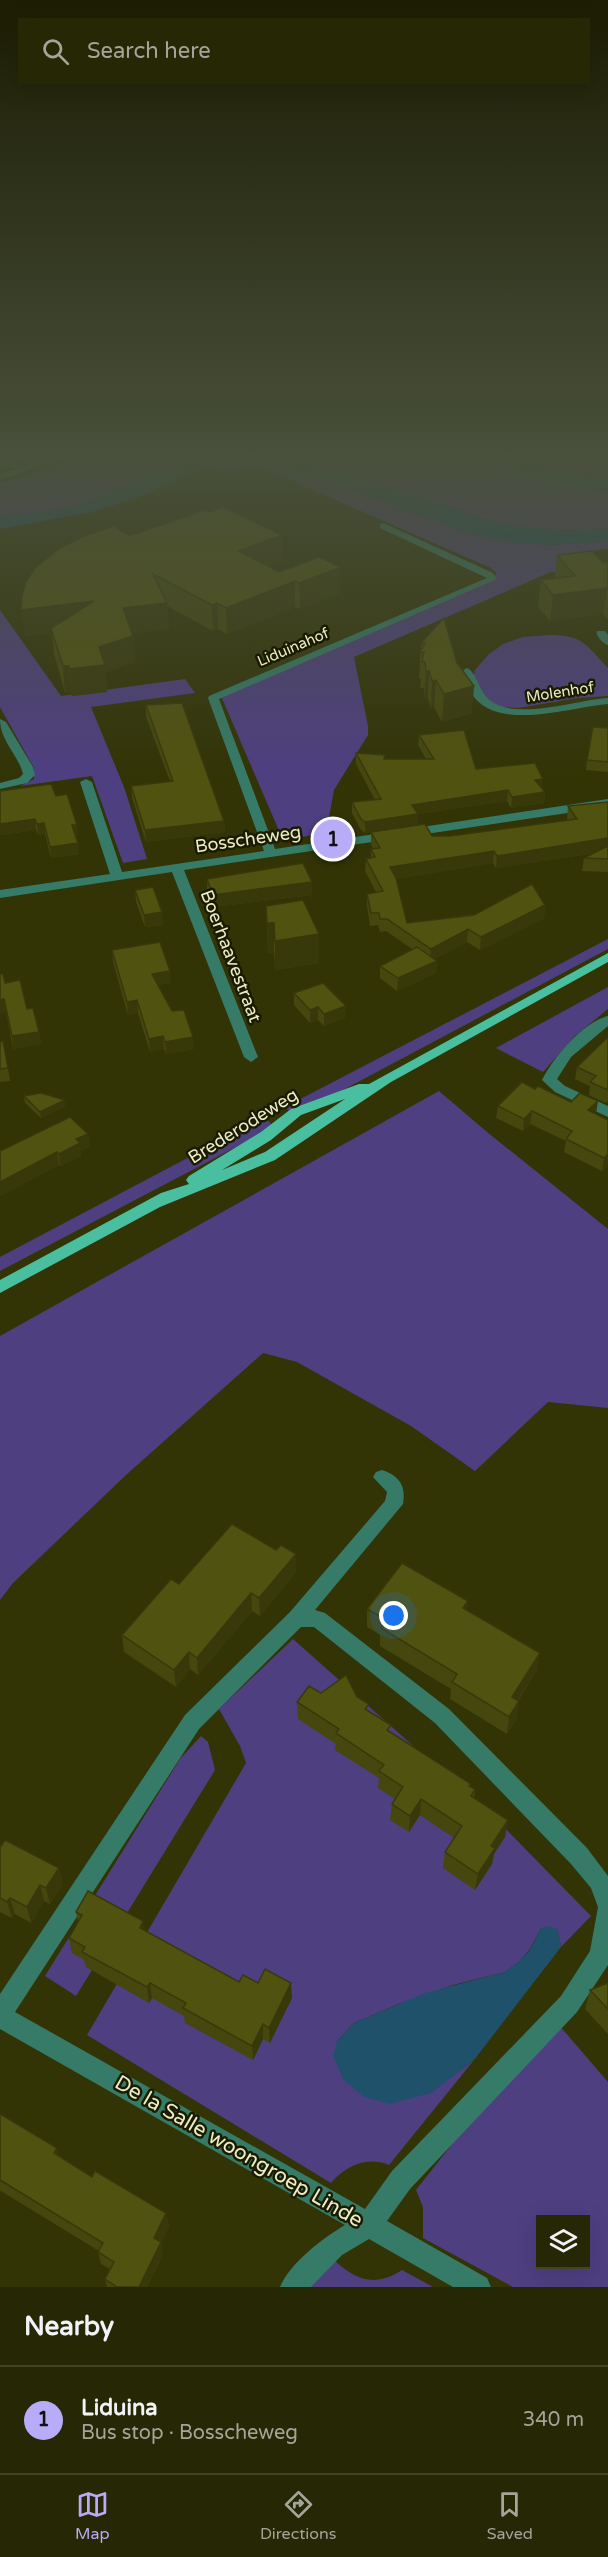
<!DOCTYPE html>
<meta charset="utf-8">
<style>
:root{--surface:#262704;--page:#2e2f0e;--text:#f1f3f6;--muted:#a4a59a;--line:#424426;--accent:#b8abf7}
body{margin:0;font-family:"Varela Round",sans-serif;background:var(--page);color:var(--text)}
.controls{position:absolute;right:18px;bottom:18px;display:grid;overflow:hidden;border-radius:0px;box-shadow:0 6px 24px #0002}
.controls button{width:54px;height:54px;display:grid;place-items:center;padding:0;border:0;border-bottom:2px solid var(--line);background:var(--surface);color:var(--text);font:30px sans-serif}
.you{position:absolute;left:394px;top:1616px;width:21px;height:21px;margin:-15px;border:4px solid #fff;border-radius:50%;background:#1a73e8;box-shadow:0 0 0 9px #1a73e833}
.badge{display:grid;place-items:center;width:39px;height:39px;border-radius:50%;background:var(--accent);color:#111;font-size:20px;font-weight:700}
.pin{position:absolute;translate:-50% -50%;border:3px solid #fff;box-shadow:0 2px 6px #0006}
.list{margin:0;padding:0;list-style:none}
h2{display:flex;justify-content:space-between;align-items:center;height:78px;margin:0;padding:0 24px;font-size:26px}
h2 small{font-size:20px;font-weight:400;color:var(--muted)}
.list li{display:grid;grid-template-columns:39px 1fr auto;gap:18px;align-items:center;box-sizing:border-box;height:108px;padding:0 24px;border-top:2px solid var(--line)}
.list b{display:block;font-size:22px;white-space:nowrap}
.list p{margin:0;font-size:20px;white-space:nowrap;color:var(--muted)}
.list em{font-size:20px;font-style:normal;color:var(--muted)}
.icon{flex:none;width:33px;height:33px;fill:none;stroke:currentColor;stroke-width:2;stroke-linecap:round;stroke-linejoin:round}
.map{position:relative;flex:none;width:608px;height:2287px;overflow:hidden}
.search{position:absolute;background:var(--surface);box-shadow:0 6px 24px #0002;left:18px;right:18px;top:18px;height:66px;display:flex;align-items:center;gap:15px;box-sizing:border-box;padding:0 21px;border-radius:0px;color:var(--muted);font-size:22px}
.sheet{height:186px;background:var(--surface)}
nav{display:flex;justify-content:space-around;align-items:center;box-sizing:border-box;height:84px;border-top:2px solid var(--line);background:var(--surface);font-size:16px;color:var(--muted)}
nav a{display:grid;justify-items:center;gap:3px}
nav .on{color:var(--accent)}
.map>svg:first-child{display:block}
</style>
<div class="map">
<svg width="608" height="2287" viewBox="0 0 608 2287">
<rect width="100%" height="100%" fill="#323406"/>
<g fill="#4e3f81" fill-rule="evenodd">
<polygon points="80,455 201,455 77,506 45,512 0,516 0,483 61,465"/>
<polygon points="238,455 264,459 469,533 508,542 551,545 608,541 608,549 572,553 583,568 551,572 354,657 368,726 368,735 334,790 326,833 283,840 221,696 495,578 496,573 491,568 459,554 263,468 222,471 210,466"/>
<path d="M290,455h215l2,4 20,17 44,11 37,6v36c-45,3 -78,2 -122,-9z"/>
<path d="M535,455h73v25c-25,-3 -55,-7 -73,-25z"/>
<polygon points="0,610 61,696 185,679 195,693 91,707 124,787 147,859 123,863 92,776 20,786 34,779 34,768 0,707"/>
<path d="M549,635c35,0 37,10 59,33v28l-31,2 -59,10 -16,-1 -17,-8 -12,-21 2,-8 13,-15 15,-11 20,-7z"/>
<polygon points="608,939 608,949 294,1116 285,1107"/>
<polygon points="608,987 608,1009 575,1036 543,1072 496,1048"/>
<polygon points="439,1091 487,1132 608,1229 608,1408 548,1402 475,1471 411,1426 297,1362 263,1353 126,1475 13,1583 0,1600 0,1336"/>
<polygon points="265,1117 274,1127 0,1271 0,1257"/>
<path d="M293,1639l207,184 91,93 -30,31 -4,-18 -16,-1 -11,21 -11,13 -14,10 -52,13 -57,20 -42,18 -17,18 93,52 44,-33 -85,105c-23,-9 -43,1 -58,18l-244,-148 159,-272 -6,-17 -21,-37z"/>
<polygon points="201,1736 208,1742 215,1770 76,1996 45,1976 180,1759"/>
<path d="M552,2017l56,65v205h-95l-90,-49v-31l-7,-17zM540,2220h46v44h-46z"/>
<path d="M335,2261c22,20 41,26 67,9l31,17h-125z"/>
</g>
<g fill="#1f526a">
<path d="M201,455h89l196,65c45,11 77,12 122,9v12l-57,4 -43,-3 -39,-9 -205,-74 -26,-4 -9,2 -87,39 -50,16 -92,17v-13l45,-4 32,-6z"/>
<path d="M505,455h30l17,12 35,11 21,2v13c-27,-5 -92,-8 -103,-38z"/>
<polygon points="550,1926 557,1929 561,1947 474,2060 431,2093 390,2104 364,2097 343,2079 333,2056 337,2041 354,2023 425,1993 505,1972 519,1962 530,1950 541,1928"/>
</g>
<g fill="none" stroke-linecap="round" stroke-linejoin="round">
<g fill="#367b67" fill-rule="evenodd">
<polygon points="56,455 69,455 0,480 0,474 16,469 0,465 0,459 24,466"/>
<polygon points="383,523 493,573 497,579 219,699 275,849 608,799 608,807 184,870 258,1057 251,1062 244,1057 172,872 0,898 0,890 110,874 80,782 86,779 92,782 122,872 264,851 208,698 209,696 487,578 380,528 380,524"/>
<path d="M597,631h8l3,4v10c-5,-1 -13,-10 -11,-14z"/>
<path d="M467,668c10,4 12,27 27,35 28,16 83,-3 114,-5v6c-38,3 -112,29 -137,-11 -4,-7 -7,-15 -9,-22z"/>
<path d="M0,719l6,3 27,45 2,8 -8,8 -27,6v-6l19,-5 4,-4c-5,-20 -23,-33 -23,-55z"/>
<path d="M608,1016v10l-37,31 -14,22 8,7 43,20v11l-53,-25 -13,-12c11,-22 41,-58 66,-64z"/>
<path d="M382,1470c18,6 24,16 21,34l-88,106 10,3 124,96 138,139 21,28v89l-31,47 -167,177 -23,32 100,57 4,9h-38l-84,-48 -27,16 -31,32h-31c10,-24 43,-49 65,-62l-345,-196v-35l185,-279 105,-103 95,-111 2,-9 -14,-15 3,-5zM301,1627h13l121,96 136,141 20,24 7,19 -8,44 -29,45 -169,175 -27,38 -350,-197 184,-283z"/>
</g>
<path fill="#49bf9f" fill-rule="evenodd" d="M608,953v9l-217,120 -116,78 -115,47 -160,86v-13l161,-87 28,-9 -3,-4 3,-4 72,-44 30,-23 68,-25h10zM345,1099l-80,53 -43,18 49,-30 30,-25z"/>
</g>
<g fill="#45470e">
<polygon points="23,455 43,455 37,458"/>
<polygon points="210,512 282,535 282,561 268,566 279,572 340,593 300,609 295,607 227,634 218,629 213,631 167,606 169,629 133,633 135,662 106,672 107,692 72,696 72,693 65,693 54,654 52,633 25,636 130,536"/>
<polygon points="557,555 603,563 608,562 608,619 603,614 550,621 538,606 541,580 555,578"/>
<polygon points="444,618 472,713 442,722 434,707 431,708 428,698 424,698 424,688 420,688 421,679 419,679 421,643"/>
<polygon points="146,705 224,821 225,832 146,842 132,798 131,786 170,781 146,717"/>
<polygon points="608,728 608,772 586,770 587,760"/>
<polygon points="419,735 476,769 542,788 545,792 544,803 511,808 507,801 418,814 418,825 432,836 450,836 568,820 567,819 568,806 608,802 608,872 582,871 584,858 595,853 496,868 493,863 396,879 407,923 545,905 544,918 480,950 467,942 434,959 437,961 436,973 397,991 380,978 380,966 412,949 386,931 380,932 378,925 370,926 367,906 367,894 376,892 365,871 366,859 371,858 371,849 373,849 371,844 371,832 365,833 361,830 352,813 352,802 375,800 356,764 356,753 384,759 426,759 418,745"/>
<polygon points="0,791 56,796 78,836 76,836 79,854 51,858 45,834 38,835 36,830 0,835"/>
<polygon points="207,879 312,895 214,907 207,891"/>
<polygon points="135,890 162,912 163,925 145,927 136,902"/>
<polygon points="266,906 319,963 275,970 274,952 268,953"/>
<polygon points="112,950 171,983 158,985 172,1011 194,1049 166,1054 164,1049 150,1052 138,1013 128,1015 113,962"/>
<polygon points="0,974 5,983 27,1009 39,1032 41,1044 13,1049 6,1012 0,1013"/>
<polygon points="294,993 345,1018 324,1026 318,1020 310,1023 294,1005"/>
<polygon points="608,1037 608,1101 606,1103 589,1095 590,1086 575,1079 577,1067"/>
<polygon points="0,1042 8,1068 10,1081 0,1082"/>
<polygon points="535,1089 595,1114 608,1165 602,1171 564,1152 566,1141 530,1124 523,1131 496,1118 498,1106"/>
<polygon points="24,1096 65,1106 41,1118 25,1103"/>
<polygon points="88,1134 90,1146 81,1151 81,1156 60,1166 59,1165 0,1196 0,1151"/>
<polygon points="276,1550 296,1554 296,1572 260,1616 252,1611 198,1675 190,1669 176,1687 124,1652 122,1635 179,1584"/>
<polygon points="468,1601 467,1610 537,1670 518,1701 519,1701 517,1719 507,1734 450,1699 451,1689 380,1646 380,1635 367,1627 367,1609"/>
<polygon points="321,1693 357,1697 368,1710 390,1732 475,1789 474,1798 508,1820 505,1837 494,1854 492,1864 475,1890 443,1868 445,1852 454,1838 420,1815 409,1832 390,1820 392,1804 395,1799 378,1788 379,1778 335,1750 336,1744 298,1719 297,1702"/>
<polygon points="0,1845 59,1868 63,1884 50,1904 44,1901 31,1923 15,1914 12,1918 0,1912"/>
<polygon points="76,1912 145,1931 239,1982 258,1983 292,1998 270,2043 263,2039 253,2060 185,2023 184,2016 152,1998 149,2003 86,1967 84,1960 72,1953 69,1938 78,1922"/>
<polygon points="608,1983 608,2034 585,2009 590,1990"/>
<polygon points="0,2114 60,2157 92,2177 166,2213 169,2226 161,2242 163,2255 147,2287 107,2287 105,2279 110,2269 101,2264 98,2252 99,2251 1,2191 0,2192"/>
</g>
<g fill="#38390b">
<polygon points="282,535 282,561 240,577 239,551"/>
<polygon points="341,567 340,593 300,609 299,583"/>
<polygon points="295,581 295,607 227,634 226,608"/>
<polygon points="607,588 603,614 550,621 553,595"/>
<polygon points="94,601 51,628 52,633 25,636 21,610"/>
<polygon points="167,603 169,629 125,634 123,608"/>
<polygon points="217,603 218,629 213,631 212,605"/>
<polygon points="133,636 135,662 106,672 107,692 72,696 70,669 99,647"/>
<polygon points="63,666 69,666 72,693 65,693"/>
<polygon points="426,671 429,671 428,698 424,698"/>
<polygon points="436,680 434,707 431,708 432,681"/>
<polygon points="474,686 472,713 442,722 444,694"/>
<polygon points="543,779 542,789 535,780"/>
<polygon points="508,790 507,801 418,814 418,825 365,833 365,822 412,805"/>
<polygon points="545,792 544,803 511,808 512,797"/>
<polygon points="35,819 36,830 0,835 0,824"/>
<polygon points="224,821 225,832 146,842 145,830"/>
<polygon points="44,823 45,834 38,835 37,824"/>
<polygon points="72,825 77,825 78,836 74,836"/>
<polygon points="608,838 608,851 496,868 497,856"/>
<polygon points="78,843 79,854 51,858 50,847"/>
<polygon points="494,851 493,863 390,880 390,867"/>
<polygon points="312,882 312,895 214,907 213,895"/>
<polygon points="545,905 544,918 480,950 481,937"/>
<polygon points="162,912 163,925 145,927 144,915"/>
<polygon points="267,923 274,923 274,952 268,953"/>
<polygon points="468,929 467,942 430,962 431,949"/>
<polygon points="319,934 319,963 275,970 275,941"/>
<polygon points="437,961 436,973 397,991 398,978"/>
<polygon points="170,971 171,983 153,986 152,974"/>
<polygon points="4,999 6,1012 0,1013 0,1000"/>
<polygon points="137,1000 138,1013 128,1015 127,1002"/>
<polygon points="346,1006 345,1018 324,1026 324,1014"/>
<polygon points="318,1007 318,1020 310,1023 310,1010"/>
<polygon points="39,1032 41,1044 13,1049 12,1036"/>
<polygon points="163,1036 164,1049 150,1052 149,1039"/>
<polygon points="193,1037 194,1049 166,1054 165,1042"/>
<polygon points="65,1100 65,1106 41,1118 40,1112"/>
<polygon points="598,1101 596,1114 588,1110"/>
<polygon points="532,1111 530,1124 523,1131 524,1119"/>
<polygon points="88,1134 90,1146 81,1151 81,1156 60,1166 59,1154 76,1139"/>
<polygon points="57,1152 59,1165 0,1196 0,1182"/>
<polygon points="608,1154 608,1165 602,1171 604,1158"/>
<polygon points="296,1554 296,1572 260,1616 259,1598"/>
<polygon points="251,1593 252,1611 198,1675 197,1658"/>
<polygon points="468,1601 466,1618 463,1608"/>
<polygon points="189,1652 190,1669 176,1687 174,1670"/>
<polygon points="540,1653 537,1670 509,1714 512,1697"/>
<polygon points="519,1701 517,1719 507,1734 509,1717"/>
<polygon points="421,1799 420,1815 409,1832 410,1816"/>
<polygon points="508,1820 505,1837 494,1854 492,1864 475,1890 478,1874 491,1846"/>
<polygon points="59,1868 63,1884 50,1904 46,1888"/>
<polygon points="40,1885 44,1901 31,1923 27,1907"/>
<polygon points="10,1898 15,1914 12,1918 7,1902"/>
<polygon points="143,1921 146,1937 140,1928"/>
<polygon points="150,1983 152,1998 149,2003 147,1987"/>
<polygon points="291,1983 292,1998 270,2043 269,2028"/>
<polygon points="263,2024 263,2039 253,2060 252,2046"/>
<polygon points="57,2148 61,2161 54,2153"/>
<polygon points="166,2213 169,2226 157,2250 154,2238"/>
<polygon points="161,2242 163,2255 147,2287 139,2287"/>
</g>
<g fill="#505210" stroke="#38390b" stroke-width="1.5">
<polygon points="223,507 282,535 239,551 279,572 319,557 341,567 299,583 295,581 226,608 217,603 212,605 153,574 167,603 123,608 133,636 99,647 105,665 70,669 69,666 63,666 51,628 94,601 21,610 22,596 26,582 35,568 60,548 82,537 114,526 130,536 205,510 210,512"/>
<polygon points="592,551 603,563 608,562 608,589 607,588 553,595 541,580 575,576 557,555"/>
<polygon points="444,618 457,663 474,686 444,694 436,680 432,681 429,671 426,671 425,662 422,662 424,652 420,652 425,643 421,643"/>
<polygon points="182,703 224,821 145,830 131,786 173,781 146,705"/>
<polygon points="593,727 608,728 608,762 587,760"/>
<polygon points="464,730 476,769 535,763 543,779 535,780 545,792 512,797 508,790 412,805 418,814 365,822 361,819 352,802 381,799 356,753 385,755 384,759 434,759 419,735"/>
<polygon points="51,784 56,796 67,794 77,825 72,825 78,843 50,847 44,823 37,824 35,819 0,824 0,791"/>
<polygon points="608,802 608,838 497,856 494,851 390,867 396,878 407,923 474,915 532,884 545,905 481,937 468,929 431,949 387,919 380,919 379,913 371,913 367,894 383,891 366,859 375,857 371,849 380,848 371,832 425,824 432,836 450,836 577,819 568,806"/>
<polygon points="608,846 608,859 584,858"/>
<polygon points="303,863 312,882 213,895 207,879"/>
<polygon points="153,887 162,912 144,915 135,890"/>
<polygon points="303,900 319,934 275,941 274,923 267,923 266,906"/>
<polygon points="160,942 170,971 152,974 172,1011 184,1010 193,1037 165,1042 163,1036 149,1039 137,1000 127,1002 112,950"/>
<polygon points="417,947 437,961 398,978 380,966"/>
<polygon points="0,974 3,974 5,983 20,980 27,1009 33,1008 39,1032 12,1036 4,999 0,1000"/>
<polygon points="323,983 346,1006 324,1014 318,1007 310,1010 294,993"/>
<polygon points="608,1037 608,1090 590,1082 596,1076 577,1067"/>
<polygon points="3,1041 8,1068 0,1069 0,1042"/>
<polygon points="522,1082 535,1089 538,1086 571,1102 580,1093 598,1101 588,1110 608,1120 608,1154 604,1158 566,1139 572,1131 532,1111 524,1119 498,1106"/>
<polygon points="41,1093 65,1100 40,1112 24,1096"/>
<polygon points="70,1117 88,1134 76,1139 80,1143 59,1154 57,1152 0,1182 0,1151"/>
<polygon points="232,1524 276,1550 281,1545 296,1554 259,1598 251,1593 197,1658 189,1652 174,1670 122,1635 171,1579 179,1584"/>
<polygon points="402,1563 468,1601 463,1608 540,1653 512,1697 519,1701 509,1717 452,1682 457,1674 381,1628 387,1620 367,1609"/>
<polygon points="346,1675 357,1697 369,1704 365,1709 391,1725 387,1730 471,1784 469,1786 475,1789 471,1796 508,1820 491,1846 495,1848 478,1874 445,1852 462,1826 421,1799 410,1816 392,1804 403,1787 379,1771 384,1765 336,1733 339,1729 297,1702 309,1686 321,1693"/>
<polygon points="5,1840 59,1868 46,1888 40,1885 27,1907 10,1898 7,1902 0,1898 0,1845 1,1846"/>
<polygon points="88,1891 143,1921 140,1928 239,1982 243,1975 258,1983 265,1969 291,1983 269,2028 263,2024 252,2046 183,2008 186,2003 150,1983 147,1987 82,1952 85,1947 69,1938 82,1915 76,1912"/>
<polygon points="608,1983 608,2009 590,1990"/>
<polygon points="0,2114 57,2148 54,2153 92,2177 95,2171 166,2213 154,2238 161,2242 139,2287 117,2287 105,2279 114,2262 98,2252 103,2243 0,2180"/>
</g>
<linearGradient id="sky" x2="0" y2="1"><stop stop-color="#1c1d03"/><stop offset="0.59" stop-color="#49503b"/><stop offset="1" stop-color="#49503b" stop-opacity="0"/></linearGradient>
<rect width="608" height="775" fill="url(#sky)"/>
<g text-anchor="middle" stroke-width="5" stroke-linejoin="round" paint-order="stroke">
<g font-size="15" fill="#eaedc5" stroke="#1a1b00">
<text transform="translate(293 647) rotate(-23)" y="5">Liduinahof</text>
<text transform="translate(560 692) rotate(-9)" y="5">Molenhof</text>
</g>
<g font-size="18" fill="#eaedc5" stroke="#1a1b00">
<text transform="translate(248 839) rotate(-8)" y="6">Bosscheweg</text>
<text transform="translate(231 956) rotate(69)" y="6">Boerhaavestraat</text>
<text transform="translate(243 1126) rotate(-32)" y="6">Brederodeweg</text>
</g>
<g font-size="21" fill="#eaedc5" stroke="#1a1b00">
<text transform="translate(239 2151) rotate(30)" y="7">De la Salle woongroep Linde</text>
</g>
</g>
</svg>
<div class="controls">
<button><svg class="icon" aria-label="layers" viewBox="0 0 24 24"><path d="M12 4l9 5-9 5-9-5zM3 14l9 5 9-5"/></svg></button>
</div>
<div class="you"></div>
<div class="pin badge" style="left:333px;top:839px">1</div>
<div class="search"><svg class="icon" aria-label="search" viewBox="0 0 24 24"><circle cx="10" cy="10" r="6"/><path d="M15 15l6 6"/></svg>Search here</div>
</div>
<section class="sheet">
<h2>Nearby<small></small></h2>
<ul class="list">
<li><span class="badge">1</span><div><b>Liduina</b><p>Bus stop · Bosscheweg</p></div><em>340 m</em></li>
</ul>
</section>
<nav>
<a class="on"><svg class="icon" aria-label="map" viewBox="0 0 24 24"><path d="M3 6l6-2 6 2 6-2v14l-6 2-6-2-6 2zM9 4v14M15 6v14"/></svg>Map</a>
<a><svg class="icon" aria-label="directions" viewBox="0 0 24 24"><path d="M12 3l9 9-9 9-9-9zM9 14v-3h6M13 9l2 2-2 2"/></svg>Directions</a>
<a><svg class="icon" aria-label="saved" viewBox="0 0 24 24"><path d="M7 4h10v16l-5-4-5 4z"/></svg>Saved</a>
</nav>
